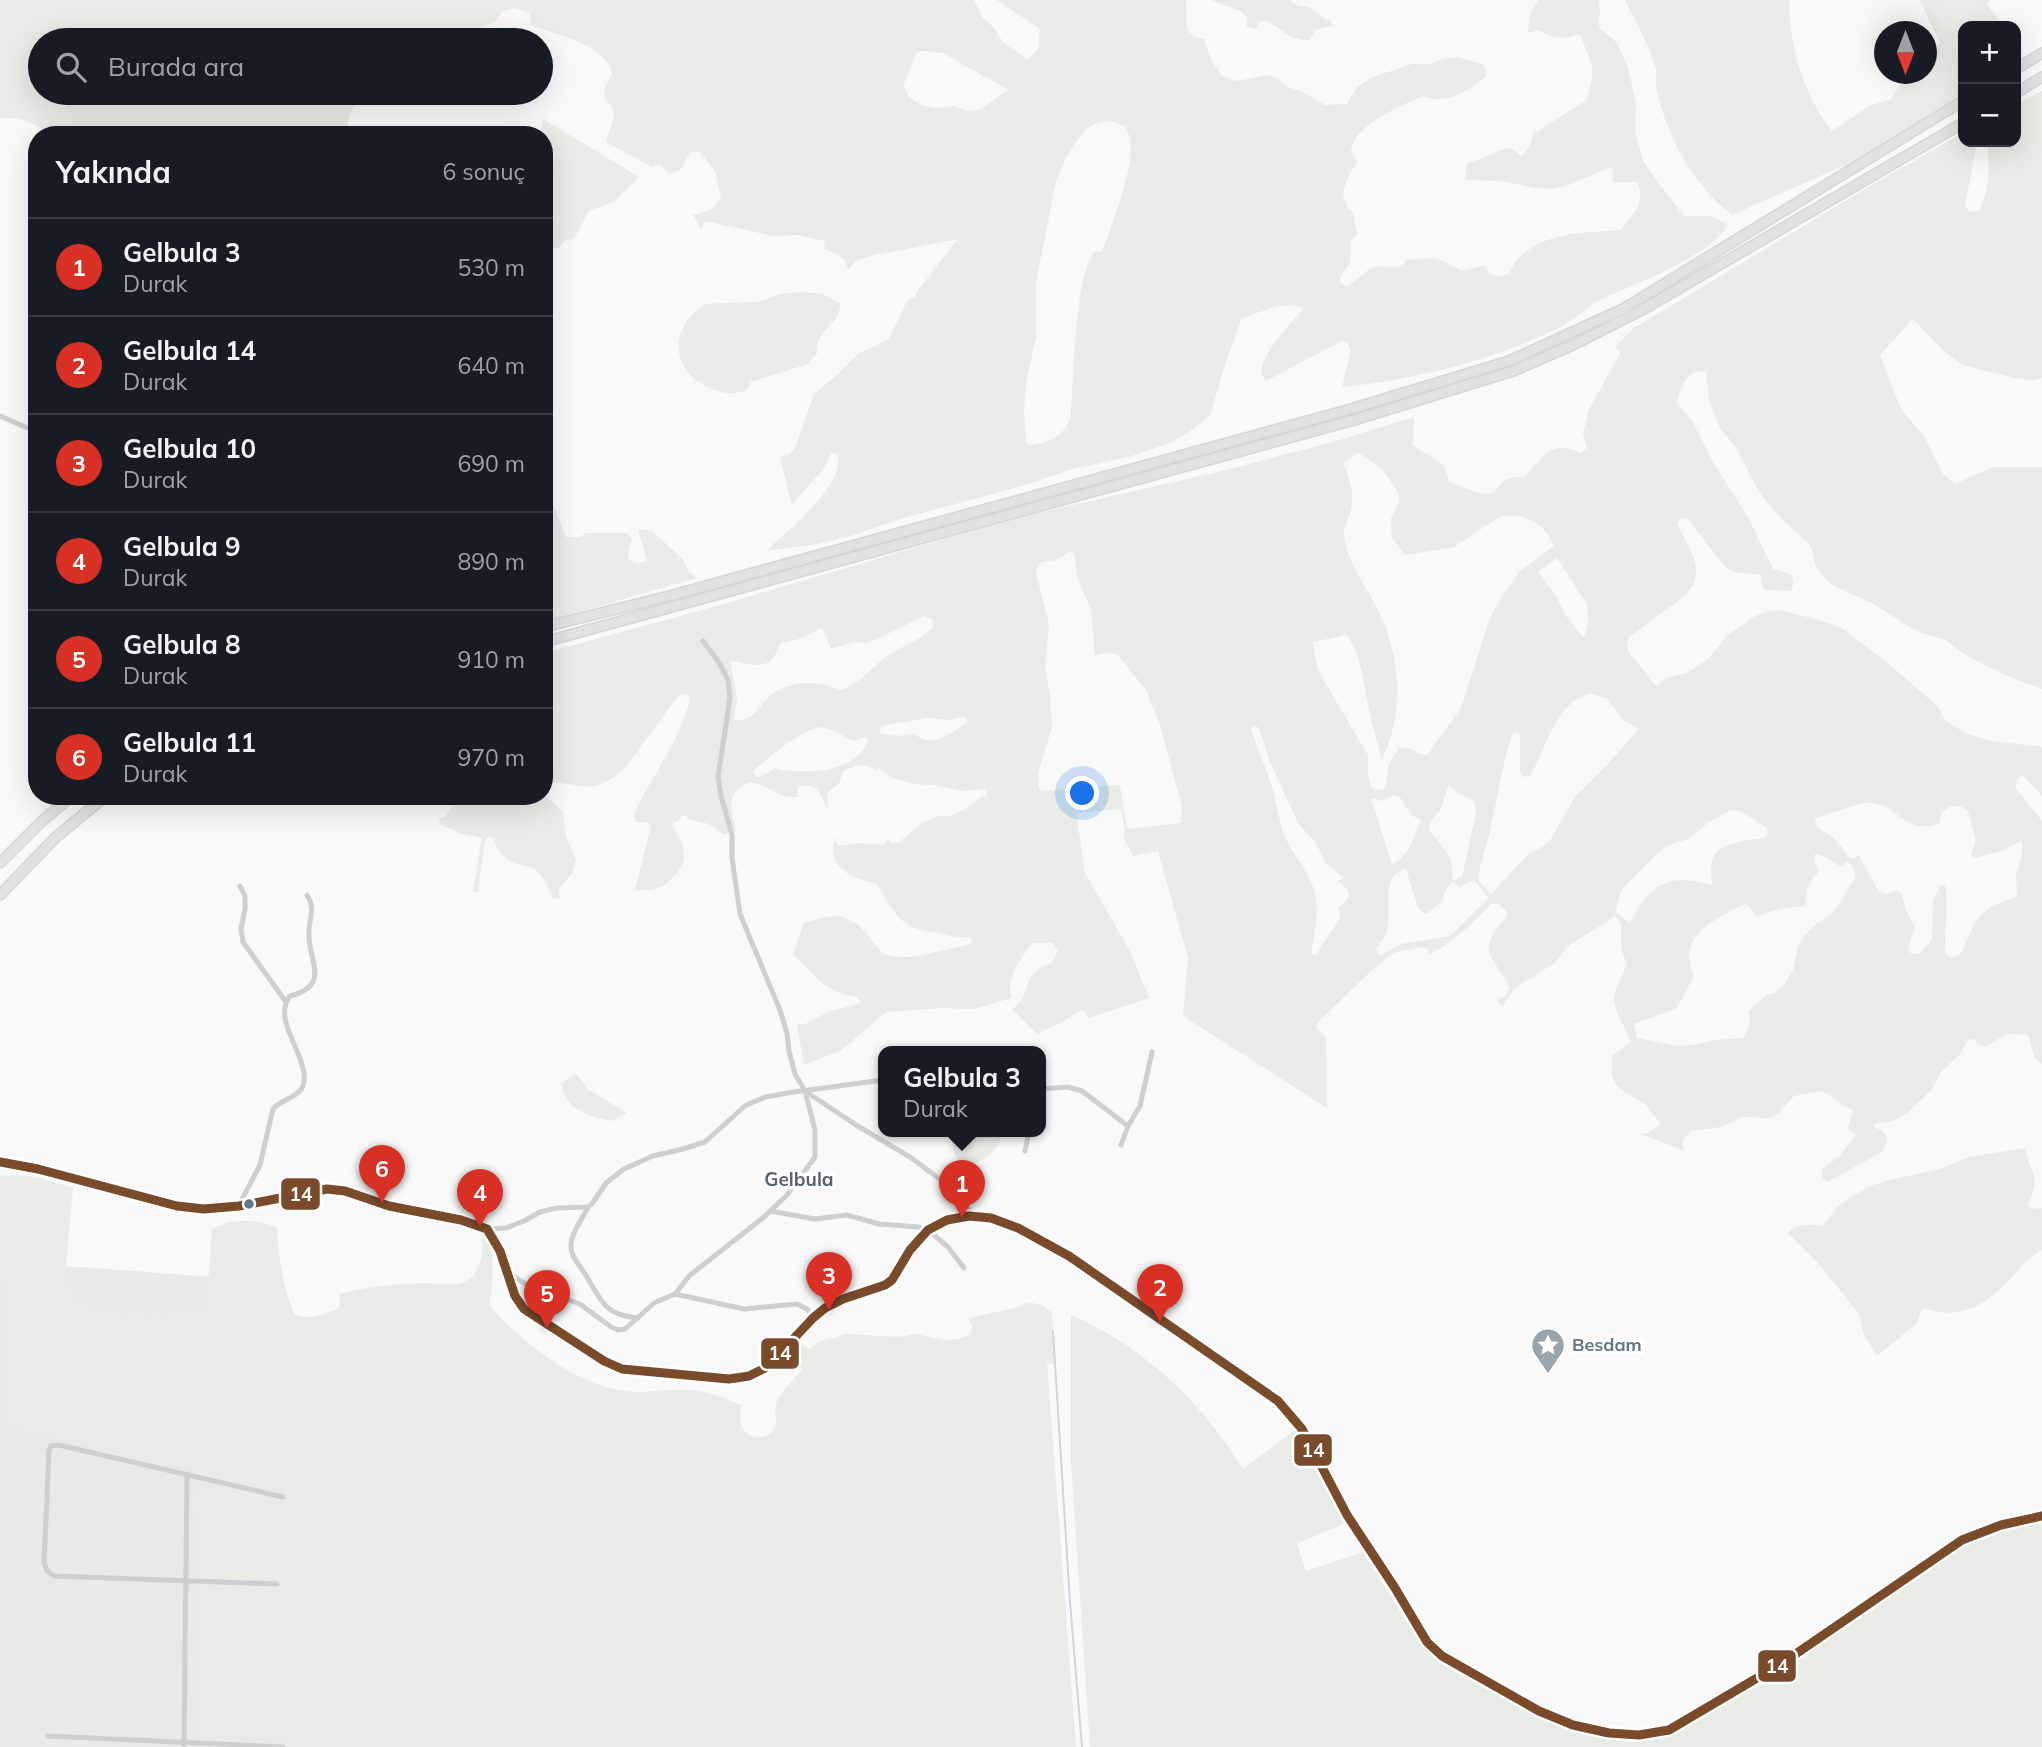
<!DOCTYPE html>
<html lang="tr">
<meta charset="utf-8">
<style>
:root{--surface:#171b24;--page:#20242c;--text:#f1f3f6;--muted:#9ea1a6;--line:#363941;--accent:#d93025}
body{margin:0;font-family:Mulish,sans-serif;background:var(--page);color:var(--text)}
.controls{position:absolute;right:21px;top:21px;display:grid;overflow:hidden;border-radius:14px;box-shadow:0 7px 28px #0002}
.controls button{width:63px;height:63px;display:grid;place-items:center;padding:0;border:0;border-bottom:2px solid var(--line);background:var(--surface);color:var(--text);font:35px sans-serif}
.compass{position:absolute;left:1874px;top:21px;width:63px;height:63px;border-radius:50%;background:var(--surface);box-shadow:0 7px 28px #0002;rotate:180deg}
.you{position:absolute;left:1083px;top:794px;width:24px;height:24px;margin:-18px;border:5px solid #fff;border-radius:50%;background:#1a73e8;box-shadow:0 0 0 10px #1a73e833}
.badge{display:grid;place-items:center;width:46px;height:46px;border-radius:50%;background:var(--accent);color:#fff;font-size:23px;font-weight:700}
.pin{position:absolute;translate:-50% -58px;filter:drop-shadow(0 2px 4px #0008)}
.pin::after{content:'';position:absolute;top:37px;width:24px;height:21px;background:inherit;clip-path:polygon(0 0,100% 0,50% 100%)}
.popup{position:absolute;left:878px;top:1046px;width:168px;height:91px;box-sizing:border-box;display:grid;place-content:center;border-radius:14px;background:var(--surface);filter:drop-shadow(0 2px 5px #0005);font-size:23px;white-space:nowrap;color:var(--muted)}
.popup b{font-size:26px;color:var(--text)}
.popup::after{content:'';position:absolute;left:50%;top:100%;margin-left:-14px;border:14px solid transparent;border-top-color:var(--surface)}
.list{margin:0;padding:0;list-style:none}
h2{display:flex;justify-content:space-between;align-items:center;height:91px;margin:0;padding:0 28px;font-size:30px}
h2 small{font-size:23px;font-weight:400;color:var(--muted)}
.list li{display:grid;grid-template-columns:46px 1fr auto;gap:21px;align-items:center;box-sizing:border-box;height:98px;padding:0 28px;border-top:2px solid var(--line)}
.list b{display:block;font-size:26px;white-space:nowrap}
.list p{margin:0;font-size:23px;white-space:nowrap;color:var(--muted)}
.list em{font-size:23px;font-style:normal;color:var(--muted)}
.icon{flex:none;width:38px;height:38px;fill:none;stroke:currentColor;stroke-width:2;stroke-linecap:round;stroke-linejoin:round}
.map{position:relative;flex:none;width:2042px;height:1747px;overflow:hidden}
.search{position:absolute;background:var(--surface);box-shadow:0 7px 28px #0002;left:28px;top:28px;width:525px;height:77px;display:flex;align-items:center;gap:18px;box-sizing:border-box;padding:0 24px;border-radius:38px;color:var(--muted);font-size:26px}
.panel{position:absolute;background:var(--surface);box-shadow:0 7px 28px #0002;left:28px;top:126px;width:525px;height:679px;border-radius:28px}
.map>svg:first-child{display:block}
</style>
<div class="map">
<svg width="2042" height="1747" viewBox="0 0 2042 1747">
<rect width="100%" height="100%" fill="#f9f9f9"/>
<polygon fill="#e8e9e9" points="0,1261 265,1281 422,1747 0,1747"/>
<g fill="#e8ebe6" fill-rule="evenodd">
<path d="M0,0h974l8,17 12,11 9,14 25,18 10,-12 2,-19 -43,-29h189l1,30 8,7 9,2 7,21 10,14 6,5 10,2 31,-6 10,4 9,8 14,4 24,14 22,-1 10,-17 16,-10 39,-13h18l13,-5 14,-2 27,8 3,6 -1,6c-21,14 -38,29 -64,19 -22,11 -69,28 -71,56l6,10 -10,17 -4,15 4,13 6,6 4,21 -6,7 -1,21 -10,16 1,6 6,2c10,-5 17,-16 28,-19 13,-3 24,5 32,-7 27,-3 31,-4 54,11l24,-6 5,9c16,5 17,1 25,-11 3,-5 11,-12 16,-15 28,-17 59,-15 90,-18 11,-16 26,-26 16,-48h-24v-12l-3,-3 -41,18 -15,4 -18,-1 -37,-7 -34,-1 2,-16 40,-16 6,1 8,7 9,-10 3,-12 52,-33 3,-5 4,-18v-13l-12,-31c-15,6 -28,5 -42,-4l-10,3 2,-19 8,-14h61l1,13 -2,9 2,6 17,15 11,24 8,38 -1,27 8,28 8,13 33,43h28l16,9c-15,29 -91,59 -122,72 -18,8 -31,23 -49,32 -67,32 -141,50 -215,58l9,-37 -3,-6 -6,-3 -76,40 -5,-8c1,-22 30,-48 42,-65 -20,-8 -42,4 -62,11l-19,55 -12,42 -24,18 -19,10 -32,11 -66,15 -40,14 -129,35 -49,17 -33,8 -52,7c20,-19 82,-68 71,-97l-5,-1c-5,6 -6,14 -12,20 -10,11 -20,21 -28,33l-12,-49 9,-2 6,-7 19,-54 24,-20 21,-21 30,-14 18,-38 8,-4 3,-7 40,-51 -88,17 -15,5 -7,9 -4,-11 -20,-11 1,-7 -29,-6 -23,1 -63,-14 -6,1 -3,6 -8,-14 18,-5 10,-11 -6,-28 -14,-18 -5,-2 -6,2 -10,17 -11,4 -7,-8 -4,-1 -6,2 -46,-25c2,-8 8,-23 8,-29 -1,-7 -2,-6 -6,-10 -7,-11 -2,-19 4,-28 -2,-29 -57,-41 -81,-50l-2,-12 -14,-5 -13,3c-6,15 -15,13 -29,18 -8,2 -16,6 -22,11h-411v53h321c-8,15 -16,25 -12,42h-300c-13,-12 -31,-20 -49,-16zM922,51l21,2 65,37 -27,19 -12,2 -15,-5 -18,2 -15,-3 -12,-8 -6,-11 14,-34zM1107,121c10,1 19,4 22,14 9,24 -18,92 -27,117l-6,-1c-21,14 -23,135 -25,165 -6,19 -22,28 -42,29l-3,-4 -2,-30 2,-28 10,-46v-54l19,-98 10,-26 18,-27 11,-8z"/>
<path d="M1211,0h79l8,6 10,1 23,15 1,3 -2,2c-11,-1 -15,4 -20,13 -19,2 -28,-11 -43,-19l-7,1 -4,7 -10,-3 1,-7 -6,-8z"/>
<path d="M1625,0h164c1,48 13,92 43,131l39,-26 19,-5 17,-26h19l1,-19 13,-12 -20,-43h70l-3,5 17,21h-41v71l-111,65 -120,53c-39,-32 -63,-74 -75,-123 -2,-8 0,-15 -1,-22 -6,-24 -20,-48 -31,-70z"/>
<path d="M2042,91v287l-9,2 -13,-1 -58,-14 -18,-14 -31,-32 -33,36 21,54 23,27 19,38 12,10 38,-17h49v222l-34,-13 -26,-12 -21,-12 -15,-12 -30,-9 -44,-28 -34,-15 -11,-7 -11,-14 -4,-17 -4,-7 -24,-22 -16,-17 -13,-19 -20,-39 -15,-18 -11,-28 -3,-28c-18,-5 -26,16 -29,31l15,18 21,41 36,57 24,50c15,4 25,4 18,22l-26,-1 -3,-6 -1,-8 -3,-2c-12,-1 -21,1 -32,-6l-38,-49 -6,-1 -4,4v4c5,10 12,20 15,30 12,32 -13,43 -33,58 -11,8 -21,16 -31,24l-2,5 1,8 28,35 13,-9 18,-4 22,-15 19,-23 27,-19 14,-5 10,-1 36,9 27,9 53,41 42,37 9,15 21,13 24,7 51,6v49l-20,-21 -5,4 -2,8 27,34v243l-7,-6 -7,-23 -21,-1 -22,13 -7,-3 -5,-5h-4l-9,15 -19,18 -8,16 -26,25 -14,8 -19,3v3c14,5 16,12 8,25l-55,30 -5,-4v-9l17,-12 17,-23 -6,-3 -2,-4 5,-16 -31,-20 -28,5 -15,17 -9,5 -27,-1 -22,10 -30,4 -8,8v11l-42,-16 7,-1 13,-9 -15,-19 -22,-13 -9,-9 -3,-8v-20l19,-13 -14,-30 -3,-12 2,-10 11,-26 -6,-15v-26l-5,-7 -45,28 -18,20 -39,25 -12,18 -5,-6 8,-5 5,-9 -21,-33c-3,-16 9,-26 18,-38v-4l-8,-8h-8c-19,20 -38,38 -62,51l-1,-6 -6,-2 -29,6 -21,17 -55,53v5l9,9 1,71 -144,-92 5,-58 -30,-107 -25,5 -10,-20 2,-7 -4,-20 -45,4 9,60 45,78 19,47 -61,20 -3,-7h-6l-18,12 -24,11 -25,-25c24,-16 5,-35 39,-45l7,-13 -6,-8h-20c-12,18 -26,33 -21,55l-36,11 -34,-1 -55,4 -46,39 -36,14 -7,-41h8l25,-13 29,-7 1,-3 -2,-4c-34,-4 -41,-21 -65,-42l11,-32c36,-12 47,-10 70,20 5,6 8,11 16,13 19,5 60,-8 80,-12l2,-3 -2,-4c-17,1 -23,-3 -39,-5 -34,-5 -37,-22 -55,-48 -13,-4 -35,-9 -41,-24 -3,-7 -1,-16 -1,-24l4,10 23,-3 22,2 4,-6 5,4 7,-1 23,-19 16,-7h12l16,-8 21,-14v-5l-25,2 -28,-6 -21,-1 -20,-6 -16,-11v4c-12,-8 -24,-7 -35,2l-2,9 -13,11 1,16c-7,-14 -12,-28 -30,-22v10c-6,0 -12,0 -17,-2 -14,-5 -28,-20 -42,-7 -13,11 -6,29 -3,43l-12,3 -15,-10 -18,-4 -6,-5 -3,1 -4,5 -5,2 -1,2c12,19 20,36 -1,54 -4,4 -8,8 -14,9 -7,2 -15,2 -22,2l16,-64 -3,-4h-13l-1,-9c18,-36 47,-75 56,-114l-2,-4 -4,-1 -6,2 -52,71 -13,11 -11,6 -16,3 -31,-5 -9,7 -1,6 18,17 3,25 10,23 -4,14 -13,14 1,10 -8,1v-4c-4,-7 -8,-18 -15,-24 -5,-4 -10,-4 -16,-6 -13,-3 -25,-13 -27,-26l-4,-2 -5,3 -7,52h-5l9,-54 -22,-5 -21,-9 1,-6 5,-1 9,-13 10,-8h80v-143l162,-44 314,-92 206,-47 107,-28 81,-25 -1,28 32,21 4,16c9,3 31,13 40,12 13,-2 8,-19 35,-17 21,-21 25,-38 57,-24l6,-5 -4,-14 6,-25 31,-55 -1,-4 -4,-3 19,-19 231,-139 98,-56v9h14l-12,64 5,6 9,-1c11,-20 11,-47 8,-69h29v-38zM1359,453l23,16 17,24v8l-8,17 1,21 14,16 48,-8 45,-30c24,-6 46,6 55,29l-35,26 -22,32 -8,17 -28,87 -34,47c-12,0 -13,-10 -28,-7l-10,16 -4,24 -7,2 -7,-3 -3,-12v-20l-47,-79 -5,-14 -3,-20 34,-7c14,21 16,45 21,69 3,18 9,37 14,55 24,-48 18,-109 -7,-155 -12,-22 -28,-43 -31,-69 -1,-9 5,-16 7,-25 4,-16 -2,-33 -8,-47zM1070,551l4,3 3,23 14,33 4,45 9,-2 13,1 29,36 13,32 23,84 -1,17 -54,6 -7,-44 -78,6 -3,-3 -1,-15 14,-46 -2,-30 -5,-29 4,-44 -13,-51c5,-18 12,-8 24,-15 4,-2 7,-5 10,-7zM1557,558l30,46 1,19 -4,15 -16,-19 -12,-23 -18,-24zM924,616l8,3 1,8c-13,13 -28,18 -43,27 -18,12 -29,30 -50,36 -21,-10 -49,-10 -68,4 -14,11 -17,29 -38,26l3,-20 -7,-42 3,5 4,-2c10,3 27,8 35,-2 4,-4 6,-11 9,-16l18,-4 23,-11 9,21 22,-7 12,1 10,-3zM1592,694l15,4 16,22 16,9 -31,35 -34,34 -23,41 -7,7 -16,8 -37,40 -13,-14c2,-17 8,-32 12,-49 7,-32 12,-65 22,-97l4,-2 4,3v37l4,5 6,-1c15,-25 27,-78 62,-82zM965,717l3,4 -1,2 -22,14 -9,3h-11l-12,-6 -16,2 -16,-2 -2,-2 3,-6 46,-8 23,2zM1254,725l5,3 11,34 28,61 18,20 9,19 19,16 -6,3c13,10 15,15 1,26l1,11 -25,38 -4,-3c3,-17 8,-37 5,-54 -3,-24 -21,-40 -31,-62 -6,-15 -8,-31 -12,-47 -6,-20 -15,-40 -22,-60zM819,727l11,2 23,12 13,-4 2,5c-15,31 -63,33 -93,26l-14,9 -6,-1 -2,-5c15,-13 48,-41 66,-44zM1449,784l9,9 16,8 2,12 -14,64 -7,3 -3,-2c3,-23 -12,-32 -23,-49l1,-7 10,-11zM1394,795l6,2 10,17 11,7c-8,16 -12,36 -29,44l-21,-67 12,3zM1863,803c36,-4 37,34 77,20 -1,-16 17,-23 28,-12l8,29 -5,14 3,4 28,-7 20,-11v16l-6,18 1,23c-38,11 -41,21 -55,55 -25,22 -15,-31 -15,-40 0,-8 -1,-16 -1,-24l-2,-3 -4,1 -7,15 -1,39 -13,14h-8l-3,-7 7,-19 -9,-18 -5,-17 -5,-3 -10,4 -8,-3 -19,-36 -5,3 -6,-1c-7,-14 -17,-23 -31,-29l-2,-10zM1736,810l6,2 24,15 2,6 -4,5c-17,3 -46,3 -52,23 -2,7 0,16 0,24 -44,-12 -61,-2 -82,38l-14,-11 2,-12 4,-11 39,-39 13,-7 15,-4 20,-17 20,-11zM1815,854c11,1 18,9 27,13l5,-6 7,6 1,11 -21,34 -17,11 -15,15 -4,8 -5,24 -10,16 -9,7 -8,2 -17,16 1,13 -7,14 -27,2 -23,5 -16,1 -40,-8 -3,-14 43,-16 17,-32c-19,-41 22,-57 52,-73l11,14c15,-8 30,-9 47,-11 4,-7 1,-15 5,-22 3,-6 8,-8 10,-14l-5,-9zM1406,869l12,39 6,5h4l14,-12 3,-10 7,-9 4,2 2,4 16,-8 15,18 -39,38 -49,8 -20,11 -3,-1 -2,-5c4,-6 9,-12 11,-19 6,-19 -8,-55 19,-61z"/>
<polygon points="543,119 639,177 613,202 589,211 574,239 563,241 559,248 544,248 544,135 540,135"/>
<path d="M803,292l20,2 17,9c0,26 -27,26 -22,49l-10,12 -57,18 -4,8c-15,6 -28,3 -42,-4 -37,-20 -34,-60 0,-82l52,-2 23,-8z"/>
<path d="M544,492l7,7 15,38h13l8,-4h40l5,6c-3,11 -10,23 8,24l7,-3 -9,-31 14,2 31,28 6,14 8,5 -153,44z"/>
<path d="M576,1074l13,16 38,23 -16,8c-23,-5 -46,-11 -50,-38z"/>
<path d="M954,1132l14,4 15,-4h19c-2,31 -59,53 -48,0z"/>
<path d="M2025,1148c6,29 17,25 3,56l3,5 11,-1v42c-14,7 -21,18 -32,29 -25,27 -51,42 -87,29l-4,7 -1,7 -41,34 -13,-21 -5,-21 -41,-51 -30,-30c8,-10 23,-9 35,-7l13,-18 7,-6 27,-16 23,-7 44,-9 32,-13z"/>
<path d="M18,1175l23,3 32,10 -8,91c2,12 9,23 21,30 26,13 90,5 120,4l6,-84c22,-11 42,-10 65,-2 1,31 6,58 17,87 17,7 29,1 45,-6l1,-14c28,-8 57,-10 86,-11 12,0 26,4 38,-1 16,-7 20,-26 17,-42l4,-4 5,3c4,23 4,43 -1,66 34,39 92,85 146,87 13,0 25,-2 38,-2 24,-2 47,5 68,15 0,6 -2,15 1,21 5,13 23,15 31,5 7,-9 0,-17 3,-27 3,-10 19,-26 26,-35 -12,-6 -18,-23 1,-24l7,4c15,-15 20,-7 34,-15l55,3 17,-3 30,6 12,-1 12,-5 2,-8 -4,-8 48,-10 8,-4 9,-1 9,2 10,8 4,53 -9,-3 29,384h-788l-1,-9 -85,-3 -7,-265 -189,-46 1,-143h-7v-105z"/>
<path d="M1071,1315c73,31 130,87 172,154l52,-39 50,93 -48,21 9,27 57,-19 53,84 11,14 24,18 100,54 24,8 41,9 21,1 32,-6 203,-125 88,-62 35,-16 47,-10v226h-952l-19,-285z"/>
</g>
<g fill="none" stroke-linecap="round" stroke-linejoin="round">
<polyline stroke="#ced6d9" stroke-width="2" points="1053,1331 1070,1602 1082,1747"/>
<g stroke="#d5d6d6" stroke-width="12">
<g id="trunk">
<polyline points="2016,69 2042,53"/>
<polyline points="2016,93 2042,77"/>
<polyline points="544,627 673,595 1351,409 1509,361 1623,309 1963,101"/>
<polyline points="544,642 1354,420 1513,371 1573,345 1642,310 1963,123"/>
<polyline points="0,863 42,821 72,796"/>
<polyline points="0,895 56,837 106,796"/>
</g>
</g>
<g stroke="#cecfd0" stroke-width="5">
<polyline points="0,416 37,432"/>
<polyline points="240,886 245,896 245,909 241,929 243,942 286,1002"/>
<polyline points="1041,1089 1068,1087 1082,1091 1128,1126"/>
<polyline points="805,1091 856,1125 910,1157 945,1183 975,1217"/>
<polyline points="1121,1145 1128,1126 1140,1106 1152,1052"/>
<polyline points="1025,1151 1029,1132"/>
<polyline points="0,1162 38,1169 177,1206 204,1209 270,1201 327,1189 345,1191 389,1206 461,1220 487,1229 506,1228 524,1221 540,1212 557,1208 588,1207 592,1204 606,1183 624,1169 653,1156 683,1149 705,1142 746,1105 766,1097 787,1093 883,1080"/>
<path d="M239,1205l21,-40 13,-56c7,-9 26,-12 30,-23 9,-27 -33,-65 -13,-90 43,-12 17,-35 19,-64 0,-14 7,-23 -2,-37"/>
<path d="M588,1207c-5,11 -18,27 -17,40 0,9 7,16 12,24 18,26 18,44 55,47"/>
<polyline points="770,1211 815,1219 847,1215 879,1224 918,1227 928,1230 948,1247 964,1268"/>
<path d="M487,1229l13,22 15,45 9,13 80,52 18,8 107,10 20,-3 18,-9 46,-49 12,-10 18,-9 42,-14 7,-5 18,-30 18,-20 19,-10 22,-4 22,2 27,10 51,28 143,98 66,47 24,28 45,86 48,73 32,54 15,14 97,55 34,14 36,8 30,2 30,-5 112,-66 181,-124c28,-13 50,-20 80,-24"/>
<polyline points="507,1268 516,1278 529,1286 580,1304 611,1327 618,1330 625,1329 654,1303 675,1294 744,1309 797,1304 807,1309 813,1318"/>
<polyline points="675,1294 689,1276 764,1217 787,1195 815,1157 815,1130 805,1091 795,1074 789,1051 787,1033 780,1010 740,914 732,858 732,835 721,796 718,777 730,698 728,680 720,664 703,641"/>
<polyline points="277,1584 54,1576 47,1571 44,1563 49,1451 51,1446 59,1445 283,1497"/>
<polyline points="48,1736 283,1747"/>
<polyline points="184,1747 187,1474"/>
</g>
<use href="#trunk" stroke="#e1e2e2" stroke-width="9"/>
<g stroke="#fff" stroke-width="14">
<polyline id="bus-1" points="0,1162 38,1169 177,1206 204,1209 239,1206 327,1189 345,1191 389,1206 461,1220 487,1229 500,1251 515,1296 524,1309 604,1361 622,1369 729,1379 749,1376 767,1367 813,1318 825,1308 843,1299 885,1285 892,1280 910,1250 928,1230 947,1220 969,1216 991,1218 1018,1228 1069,1256 1278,1401 1302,1429 1347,1515 1395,1588 1427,1642 1442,1656 1539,1711 1573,1725 1609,1733 1639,1735 1669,1730 1781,1664 1962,1540 2001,1525 2042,1516"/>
</g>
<use href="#bus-1" stroke="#7a4b2a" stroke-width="9"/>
</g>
<defs>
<g id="sight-pin" transform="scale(1.75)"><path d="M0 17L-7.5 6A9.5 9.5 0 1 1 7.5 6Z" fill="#99a4ac" stroke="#fff"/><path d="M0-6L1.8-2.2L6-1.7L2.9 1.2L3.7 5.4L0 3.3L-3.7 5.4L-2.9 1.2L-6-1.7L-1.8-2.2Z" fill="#fff"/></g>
</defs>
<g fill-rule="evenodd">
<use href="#sight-pin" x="1548" y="1345"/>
</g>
<circle fill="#657683" stroke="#fff" stroke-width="2.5" cx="249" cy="1204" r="6"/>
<g text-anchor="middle" stroke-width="7" stroke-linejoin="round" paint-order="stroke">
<g font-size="18" font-weight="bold" fill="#657683" stroke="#fff" text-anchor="start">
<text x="1572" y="1351">Besdam</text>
</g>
<g font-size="19" font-weight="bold" fill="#57646e" stroke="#fff">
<text x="799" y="1186">Gelbula</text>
</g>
</g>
<g stroke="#fff" stroke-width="2.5">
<rect x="280" y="1177" width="41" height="34" rx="7" fill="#7a4b2a"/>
<rect x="760" y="1337" width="40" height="33" rx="7" fill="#7a4b2a"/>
<rect x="1293" y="1433" width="40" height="34" rx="7" fill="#7a4b2a"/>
<rect x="1757" y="1649" width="40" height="34" rx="7" fill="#7a4b2a"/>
</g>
<g font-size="19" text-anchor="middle" font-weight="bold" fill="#fff">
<text x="301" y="1201">14</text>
<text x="780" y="1360">14</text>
<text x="1313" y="1457">14</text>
<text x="1777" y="1673">14</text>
</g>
</svg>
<div class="controls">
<button>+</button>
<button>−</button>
</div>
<svg class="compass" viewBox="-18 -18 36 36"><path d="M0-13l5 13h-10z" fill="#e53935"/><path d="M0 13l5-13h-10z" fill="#9ea1a6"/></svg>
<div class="you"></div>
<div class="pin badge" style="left:962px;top:1218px">1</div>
<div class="popup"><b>Gelbula 3</b>Durak</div>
<div class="pin badge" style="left:1160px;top:1322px">2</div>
<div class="pin badge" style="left:829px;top:1310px">3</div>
<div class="pin badge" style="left:480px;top:1227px">4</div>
<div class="pin badge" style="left:547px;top:1328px">5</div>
<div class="pin badge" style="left:382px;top:1203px">6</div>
<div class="search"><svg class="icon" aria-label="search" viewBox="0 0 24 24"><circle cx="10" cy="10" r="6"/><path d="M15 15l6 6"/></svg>Burada ara</div>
<section class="panel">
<h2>Yakında<small>6 sonuç</small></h2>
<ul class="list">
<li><span class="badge">1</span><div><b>Gelbula 3</b><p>Durak</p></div><em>530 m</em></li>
<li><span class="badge">2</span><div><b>Gelbula 14</b><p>Durak</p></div><em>640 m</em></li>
<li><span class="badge">3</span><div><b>Gelbula 10</b><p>Durak</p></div><em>690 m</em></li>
<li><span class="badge">4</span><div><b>Gelbula 9</b><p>Durak</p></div><em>890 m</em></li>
<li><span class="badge">5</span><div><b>Gelbula 8</b><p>Durak</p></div><em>910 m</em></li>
<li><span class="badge">6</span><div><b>Gelbula 11</b><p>Durak</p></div><em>970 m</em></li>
</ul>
</section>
</div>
